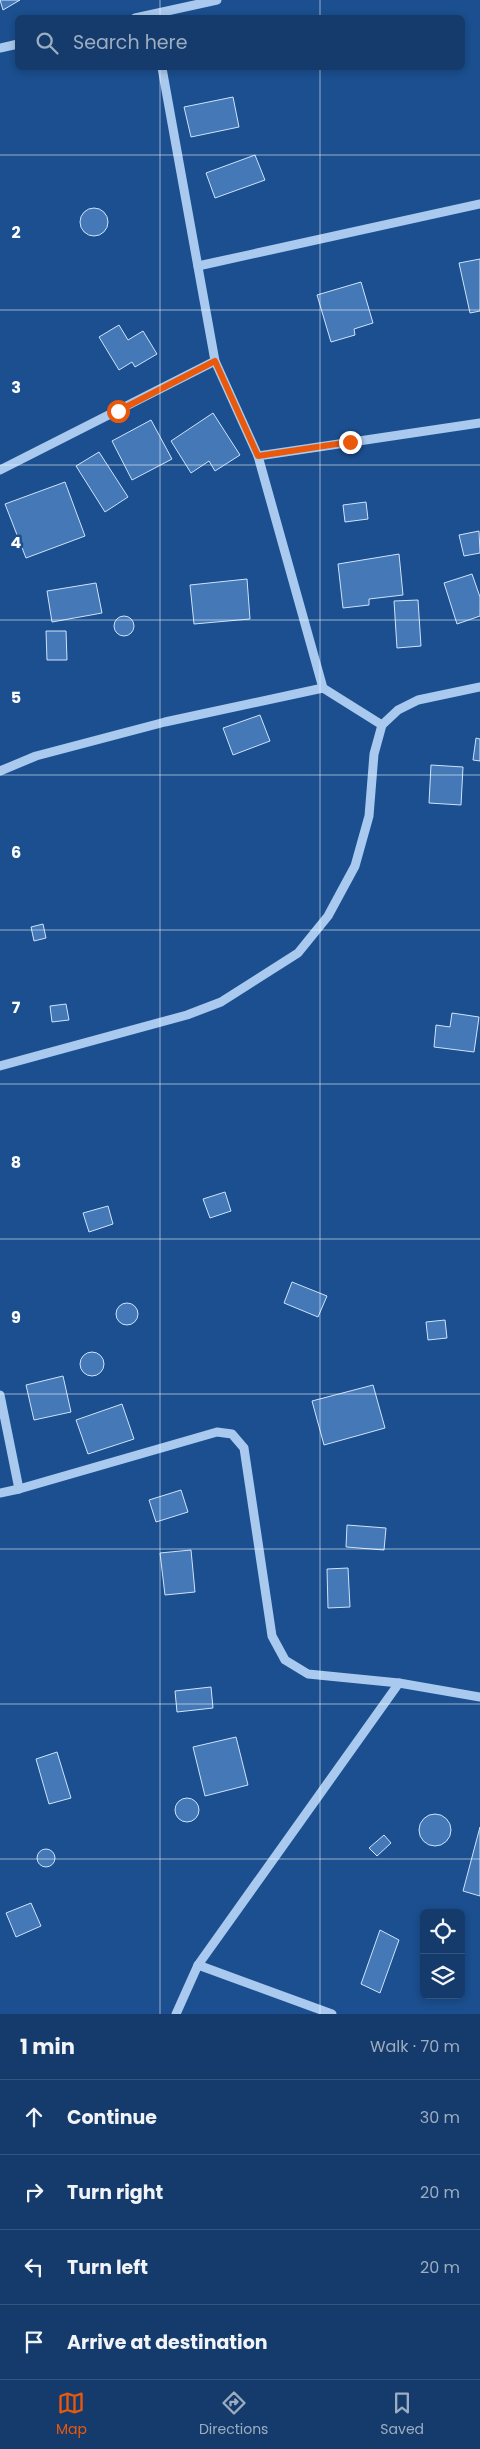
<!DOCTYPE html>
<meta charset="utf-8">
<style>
:root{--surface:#143b6b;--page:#1d4271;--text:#f1f3f6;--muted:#9dadc1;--line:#33557e;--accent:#ea580c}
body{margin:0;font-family:Poppins,sans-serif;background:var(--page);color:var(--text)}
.controls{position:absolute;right:15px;bottom:15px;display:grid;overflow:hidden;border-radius:8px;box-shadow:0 2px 8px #0003}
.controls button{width:45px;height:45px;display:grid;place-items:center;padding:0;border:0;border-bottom:1px solid var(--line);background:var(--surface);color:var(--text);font:25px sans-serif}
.stop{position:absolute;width:15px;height:15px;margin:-11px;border:4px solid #ea580c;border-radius:50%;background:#fff}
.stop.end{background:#ea580c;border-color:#fff;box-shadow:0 1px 5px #0008}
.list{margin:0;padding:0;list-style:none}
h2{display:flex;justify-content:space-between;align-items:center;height:65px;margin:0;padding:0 20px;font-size:21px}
h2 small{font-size:16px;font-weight:400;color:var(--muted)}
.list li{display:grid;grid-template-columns:32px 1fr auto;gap:15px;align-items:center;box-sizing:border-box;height:75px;padding:0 20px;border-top:1px solid var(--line)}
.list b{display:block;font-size:19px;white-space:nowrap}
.list em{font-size:16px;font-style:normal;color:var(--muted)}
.icon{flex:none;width:28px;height:28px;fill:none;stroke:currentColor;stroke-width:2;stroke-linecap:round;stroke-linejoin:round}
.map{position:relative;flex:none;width:480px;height:2014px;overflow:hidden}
.search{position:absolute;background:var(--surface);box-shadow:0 2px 8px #0003;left:15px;right:15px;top:15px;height:55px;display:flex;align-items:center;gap:12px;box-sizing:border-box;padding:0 18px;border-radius:8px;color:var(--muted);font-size:19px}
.sheet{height:365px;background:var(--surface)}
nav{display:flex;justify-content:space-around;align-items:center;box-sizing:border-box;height:70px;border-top:1px solid var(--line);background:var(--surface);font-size:14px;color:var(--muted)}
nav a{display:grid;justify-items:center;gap:2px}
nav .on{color:var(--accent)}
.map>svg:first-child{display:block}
</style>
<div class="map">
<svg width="480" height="2014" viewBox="0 0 480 2014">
<rect width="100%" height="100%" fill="#1b4f8f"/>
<g fill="#4478b7" stroke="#cfe3fa">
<polygon points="0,0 20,0 3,10"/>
<polygon points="233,97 239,127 191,137 184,107"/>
<polygon points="255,155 265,180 215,198 206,173"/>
<circle cx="94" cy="222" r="14"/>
<polygon points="480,259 480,311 470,313 459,263"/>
<polygon points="361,282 373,323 354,329 355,335 331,342 317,295"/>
<polygon points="119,325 128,340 143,331 157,354 135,367 132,362 119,370 99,337"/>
<polygon points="213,413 240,455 215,471 209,461 191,473 171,441"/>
<polygon points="151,420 172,459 132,480 112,441"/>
<polygon points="99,452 128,497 105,512 76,466"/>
<polygon points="65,482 85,536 26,558 5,504"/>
<polygon points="366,502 368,519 345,522 343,505"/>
<polygon points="479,531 480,553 464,556 459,535"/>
<polygon points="399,554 403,595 369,599 369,605 343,608 338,564"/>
<polygon points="472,574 480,597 480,616 457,624 444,583"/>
<polygon points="247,579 250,619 194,624 190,585"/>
<polygon points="96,583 102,613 52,622 47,591"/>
<polygon points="418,600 421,646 397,648 394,601"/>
<circle cx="124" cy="626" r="10"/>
<polygon points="46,631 66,631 67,660 47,660"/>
<polygon points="260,715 270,741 233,755 223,728"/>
<polygon points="476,738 480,739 480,761 473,760"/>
<polygon points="431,765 463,767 461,805 429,803"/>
<polygon points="43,924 46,938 34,941 31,927"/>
<polygon points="66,1004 69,1020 52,1022 50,1006"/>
<polygon points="452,1013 479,1017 474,1052 434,1047 436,1025 450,1027"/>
<polygon points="225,1192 231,1211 210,1218 203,1199"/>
<polygon points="108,1206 113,1224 89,1232 83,1213"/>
<polygon points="292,1282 327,1296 318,1317 284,1303"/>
<circle cx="127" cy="1314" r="11"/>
<polygon points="445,1320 447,1338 428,1340 426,1322"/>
<circle cx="92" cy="1364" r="12"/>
<polygon points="63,1376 71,1412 34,1420 26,1385"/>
<polygon points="373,1385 385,1428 324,1445 312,1401"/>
<polygon points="122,1404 134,1439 88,1454 76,1420"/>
<polygon points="181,1490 188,1512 156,1522 149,1500"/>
<polygon points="347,1525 386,1528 384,1550 346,1547"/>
<polygon points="191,1550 195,1592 165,1595 160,1553"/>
<polygon points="348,1568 350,1607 328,1608 327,1569"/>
<polygon points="211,1687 213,1708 177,1712 175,1691"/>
<polygon points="236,1737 248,1785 205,1796 193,1747"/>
<polygon points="57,1752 71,1798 49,1804 36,1759"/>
<circle cx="187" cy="1810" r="12"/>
<circle cx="435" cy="1830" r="16"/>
<polygon points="480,1827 480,1896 463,1891"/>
<polygon points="384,1835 391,1843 377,1856 369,1848"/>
<circle cx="46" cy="1858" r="9"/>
<polygon points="31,1903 41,1926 16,1937 6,1913"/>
<polygon points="380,1930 399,1940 380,1993 361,1984"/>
</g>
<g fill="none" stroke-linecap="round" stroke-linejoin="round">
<g stroke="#a9c9ee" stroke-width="9">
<polyline points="135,18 217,0"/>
<polyline points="0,48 18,44"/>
<polyline points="162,68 215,361 258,456 323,688"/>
<polyline points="198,266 480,204"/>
<polyline points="258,456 480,423"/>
<polyline points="0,470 215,361"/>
<polyline points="0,771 36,756 165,722 323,688 382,725"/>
<polyline points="0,1066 187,1015 221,1002 298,953 328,916 355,866 369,816 374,754 382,725 398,710 418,700 480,687"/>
<polyline points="0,1395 19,1489 217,1432 232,1434 244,1448 272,1636 285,1660 308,1674 399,1683"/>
<polyline points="0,1493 19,1489"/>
<polyline points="198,1965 332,2014"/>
<polyline points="176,2014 198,1965 399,1683 480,1697"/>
</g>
</g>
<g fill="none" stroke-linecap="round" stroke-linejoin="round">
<polyline stroke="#ea580c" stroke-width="6" points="118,411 215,361 258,456 350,442"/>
</g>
<path fill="none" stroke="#fff" stroke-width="1" stroke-opacity="0.55" d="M160,0v18M320,0v18M160,68v1946M320,68v1946M0,155h480M0,310h480M0,465h480M0,620h480M0,775h480M0,930h480M0,1084h480M0,1239h480M0,1394h480M0,1549h480M0,1704h480M0,1859h480"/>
<g font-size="16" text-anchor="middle" font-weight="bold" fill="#fff" stroke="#1b4f8f" stroke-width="5" stroke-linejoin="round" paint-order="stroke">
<text x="16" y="238">2</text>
<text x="16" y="393">3</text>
<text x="16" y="548">4</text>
<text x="16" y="703">5</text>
<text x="16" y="858">6</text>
<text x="16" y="1013">7</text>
<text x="16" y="1168">8</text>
<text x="16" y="1323">9</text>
</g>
</svg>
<div class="controls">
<button><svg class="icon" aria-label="locate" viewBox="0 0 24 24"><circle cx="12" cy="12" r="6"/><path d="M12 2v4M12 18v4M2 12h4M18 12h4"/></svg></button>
<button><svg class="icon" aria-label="layers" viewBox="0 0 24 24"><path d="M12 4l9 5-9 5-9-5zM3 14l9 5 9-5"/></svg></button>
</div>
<div class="stop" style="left:118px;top:411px"></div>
<div class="stop end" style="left:350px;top:442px"></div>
<div class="search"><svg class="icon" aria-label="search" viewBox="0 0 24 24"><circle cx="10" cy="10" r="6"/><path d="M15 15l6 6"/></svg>Search here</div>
</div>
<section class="sheet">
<h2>1 min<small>Walk · 70 m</small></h2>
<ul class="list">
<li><svg class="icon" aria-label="ahead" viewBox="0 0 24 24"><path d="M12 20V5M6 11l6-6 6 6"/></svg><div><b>Continue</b></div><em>30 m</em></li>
<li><svg class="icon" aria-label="right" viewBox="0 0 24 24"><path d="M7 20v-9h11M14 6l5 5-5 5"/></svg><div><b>Turn right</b></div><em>20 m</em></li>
<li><svg class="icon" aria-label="left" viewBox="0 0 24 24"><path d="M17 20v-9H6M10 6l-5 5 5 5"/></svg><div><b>Turn left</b></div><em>20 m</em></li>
<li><svg class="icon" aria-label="arrive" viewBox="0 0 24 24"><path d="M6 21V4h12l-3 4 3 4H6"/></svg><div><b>Arrive at destination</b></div></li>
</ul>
</section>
<nav>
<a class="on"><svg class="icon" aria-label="map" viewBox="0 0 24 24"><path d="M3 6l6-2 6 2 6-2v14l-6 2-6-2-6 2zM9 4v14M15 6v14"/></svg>Map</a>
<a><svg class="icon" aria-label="directions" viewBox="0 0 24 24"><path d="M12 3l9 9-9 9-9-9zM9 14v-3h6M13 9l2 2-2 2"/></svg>Directions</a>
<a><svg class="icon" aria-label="saved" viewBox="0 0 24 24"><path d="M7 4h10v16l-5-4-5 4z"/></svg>Saved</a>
</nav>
